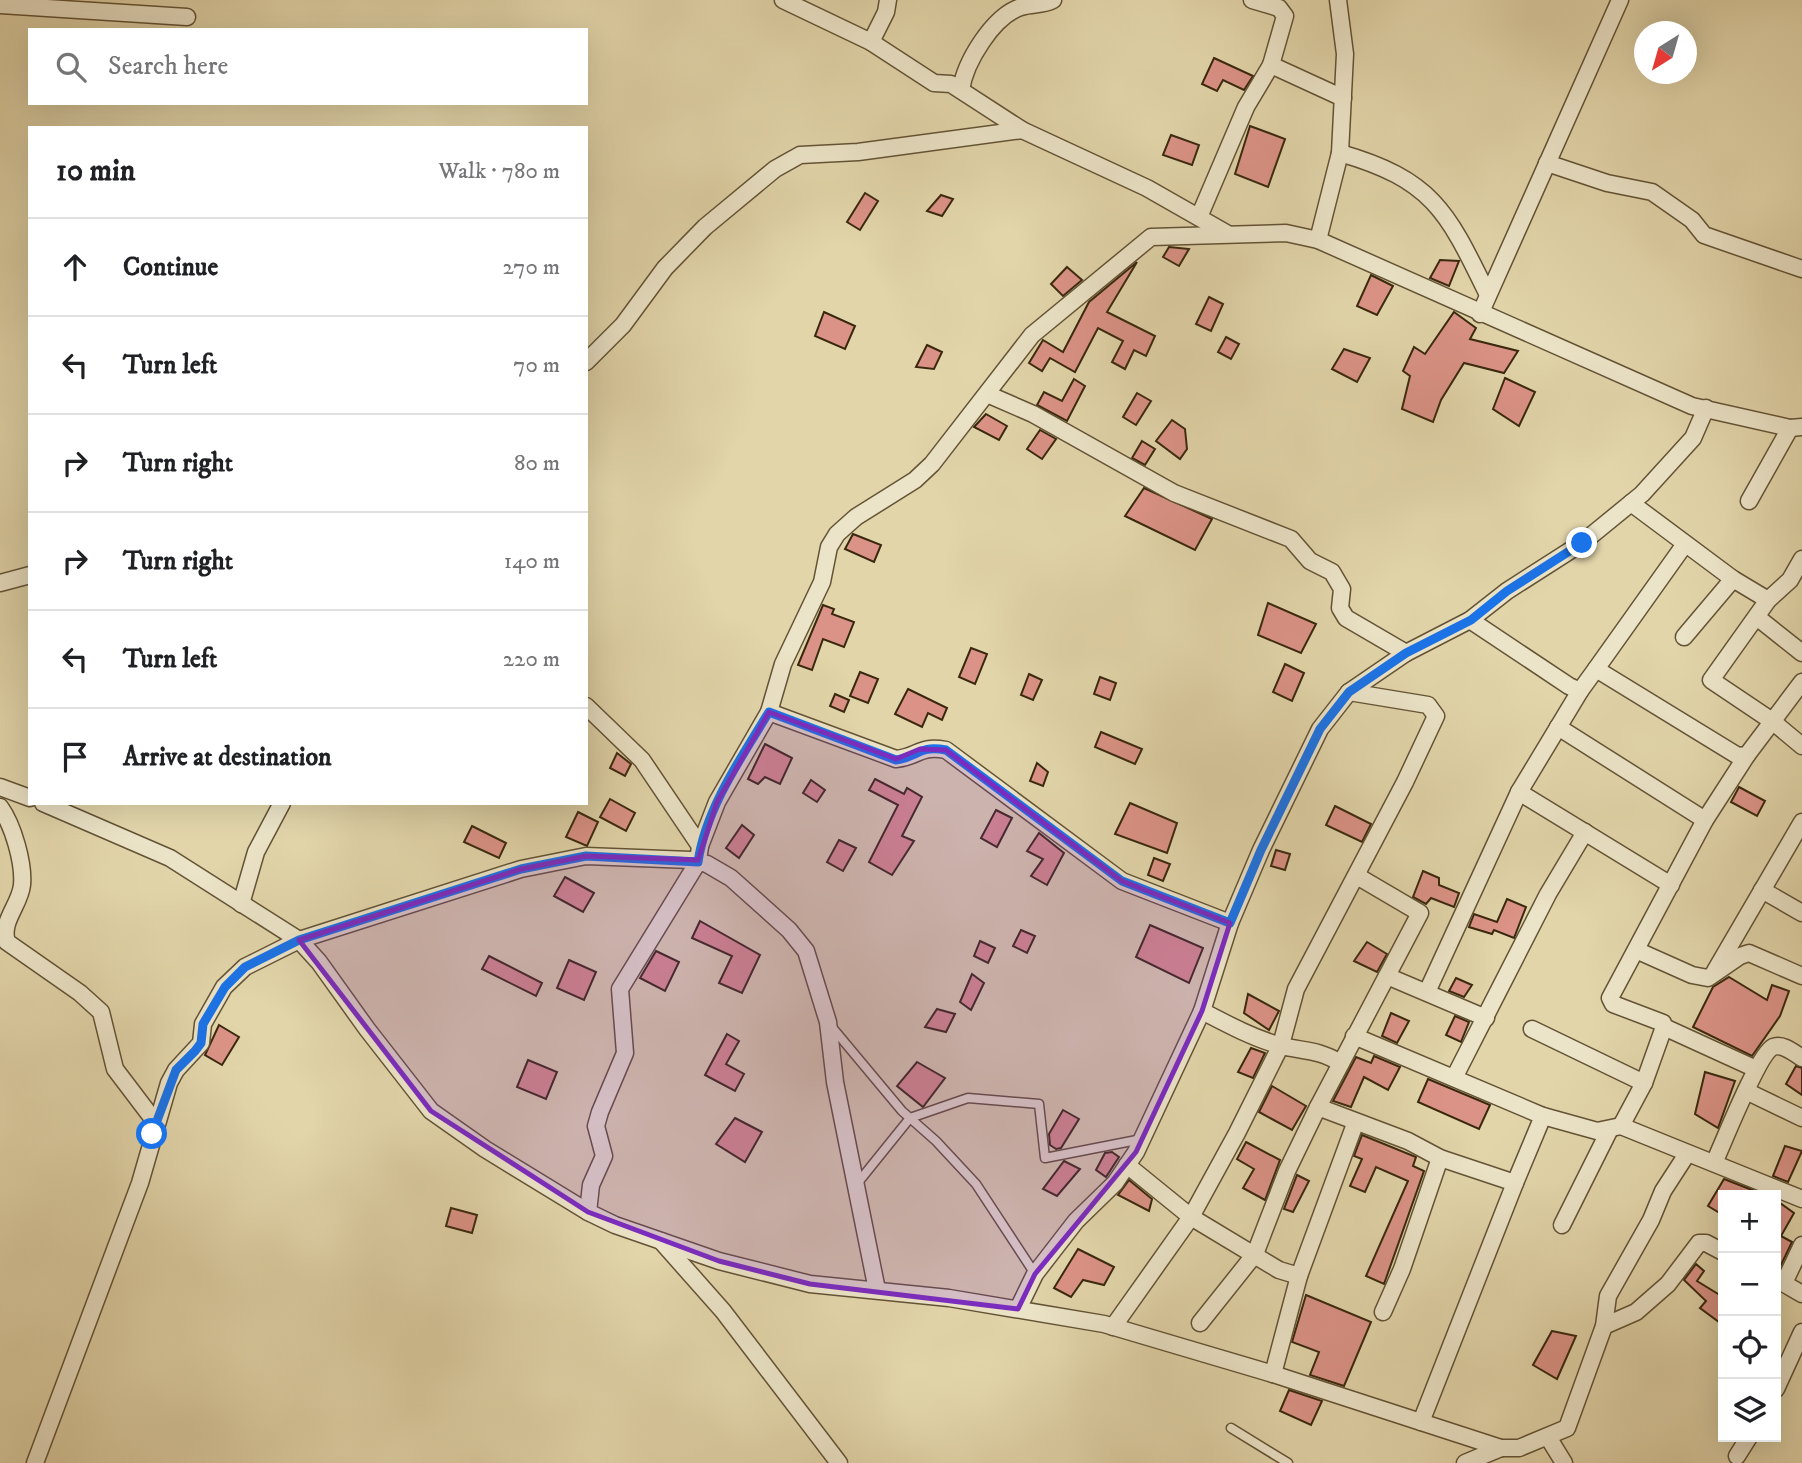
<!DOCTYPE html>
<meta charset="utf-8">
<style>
:root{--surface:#fff;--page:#f2f2f2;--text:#202124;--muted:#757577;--line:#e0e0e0}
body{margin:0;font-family:"IM FELL DW Pica",serif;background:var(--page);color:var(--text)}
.controls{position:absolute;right:21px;bottom:21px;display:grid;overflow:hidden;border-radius:0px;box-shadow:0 7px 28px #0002}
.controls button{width:63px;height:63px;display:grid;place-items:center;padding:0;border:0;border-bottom:2px solid var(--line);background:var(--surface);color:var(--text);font:35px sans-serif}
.compass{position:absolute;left:1634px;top:21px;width:63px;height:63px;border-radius:50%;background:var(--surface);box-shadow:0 7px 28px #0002;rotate:217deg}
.stop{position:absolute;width:21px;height:21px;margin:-16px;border:5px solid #1a73e8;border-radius:50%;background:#fff}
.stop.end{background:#1a73e8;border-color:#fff;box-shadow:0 2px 7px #0008}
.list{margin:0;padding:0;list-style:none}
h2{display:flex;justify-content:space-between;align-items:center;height:91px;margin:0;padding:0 28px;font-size:30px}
h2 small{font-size:23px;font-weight:400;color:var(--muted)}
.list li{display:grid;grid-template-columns:46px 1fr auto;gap:21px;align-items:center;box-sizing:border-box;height:98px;padding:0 28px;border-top:2px solid var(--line)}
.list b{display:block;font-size:26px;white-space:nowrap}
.list em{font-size:23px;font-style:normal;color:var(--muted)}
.icon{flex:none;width:38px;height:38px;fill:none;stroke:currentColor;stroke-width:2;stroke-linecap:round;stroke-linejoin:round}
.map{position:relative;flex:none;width:1802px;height:1463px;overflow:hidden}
.search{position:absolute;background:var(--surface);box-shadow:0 7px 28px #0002;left:28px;top:28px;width:560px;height:77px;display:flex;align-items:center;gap:18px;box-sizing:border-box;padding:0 24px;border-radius:0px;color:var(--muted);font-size:26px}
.panel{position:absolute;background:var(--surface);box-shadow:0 7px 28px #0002;left:28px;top:126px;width:560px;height:679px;border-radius:0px}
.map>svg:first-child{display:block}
</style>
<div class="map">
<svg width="1802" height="1463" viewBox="0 0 1802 1463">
<rect width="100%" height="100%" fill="#e2d5aa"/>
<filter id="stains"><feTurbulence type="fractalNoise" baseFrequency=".00286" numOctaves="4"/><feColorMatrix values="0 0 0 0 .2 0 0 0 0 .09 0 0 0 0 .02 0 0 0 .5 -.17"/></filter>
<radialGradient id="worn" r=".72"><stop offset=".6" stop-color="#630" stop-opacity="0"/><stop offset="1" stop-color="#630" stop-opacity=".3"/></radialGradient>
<g fill="#dc9387" stroke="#39280e" stroke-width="2">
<polygon points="1214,58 1253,76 1244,90 1223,80 1217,91 1202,84"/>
<polygon points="1250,126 1285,139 1268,187 1235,174"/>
<polygon points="1171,135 1199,145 1192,165 1163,155"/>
<polygon points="865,193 878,201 860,230 847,222"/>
<polygon points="941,195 953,199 942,216 927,211"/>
<polygon points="1169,247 1189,249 1179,266 1163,257"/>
<polygon points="1440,260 1459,261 1449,286 1430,278"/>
<polygon points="1137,262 1107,312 1155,336 1146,356 1134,350 1125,369 1112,362 1123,341 1098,328 1075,372 1050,358 1042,371 1029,363 1043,340 1063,352 1089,302"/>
<polygon points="1067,267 1082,280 1063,296 1051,284"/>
<polygon points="1371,275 1393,286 1377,315 1357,306"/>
<polygon points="1209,297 1223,304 1211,331 1196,324"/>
<polygon points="824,312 855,326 845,349 815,336"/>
<polygon points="1454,312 1476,328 1470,339 1518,351 1504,373 1464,363 1441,400 1433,422 1402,409 1410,376 1403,371 1414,347 1425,354"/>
<polygon points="1226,337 1239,344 1231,359 1218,352"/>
<polygon points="927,345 942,352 934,369 916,367"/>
<polygon points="1344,349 1370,358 1357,382 1332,369"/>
<polygon points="1505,378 1535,392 1519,426 1493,409"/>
<polygon points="1074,379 1085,386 1067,421 1037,405 1044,392 1062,401"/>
<polygon points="1137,393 1151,401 1136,425 1123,417"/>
<polygon points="986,414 1007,426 999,440 974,427"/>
<polygon points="1172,420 1185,429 1187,449 1180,459 1156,441"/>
<polygon points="1040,430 1056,439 1042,459 1027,449"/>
<polygon points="1142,441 1155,449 1145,465 1132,458"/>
<polygon points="1144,488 1212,519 1195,550 1125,516"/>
<polygon points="853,534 881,545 874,562 845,549"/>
<polygon points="1268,603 1316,624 1301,653 1258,635"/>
<polygon points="823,605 834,609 832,614 854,622 844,647 823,639 812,670 798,665"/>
<polygon points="971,648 987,654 975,684 959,677"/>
<polygon points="1285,664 1304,673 1292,701 1273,692"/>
<polygon points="860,672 878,679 868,703 850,696"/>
<polygon points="1029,674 1042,680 1033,700 1021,695"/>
<polygon points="1100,677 1116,683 1110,700 1094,694"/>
<polygon points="908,689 947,708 942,720 928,713 922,727 895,714"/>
<polygon points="835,694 849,700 844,712 830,706"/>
<polygon points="1101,732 1142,749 1135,764 1095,747"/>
<polygon points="765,744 792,758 780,784 765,777 758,784 748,779"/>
<polygon points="617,753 631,764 625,776 610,768"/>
<polygon points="1037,763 1048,772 1043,786 1030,781"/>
<polygon points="875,779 904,794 907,788 922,797 902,836 914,841 892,875 869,862 898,805 869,790"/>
<polygon points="811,780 825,790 817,802 803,793"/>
<polygon points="1739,787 1765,801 1757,816 1731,802"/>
<polygon points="610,799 635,813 626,831 600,817"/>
<polygon points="1130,803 1177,823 1167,853 1115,834"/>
<polygon points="1335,806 1371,824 1362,842 1326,825"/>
<polygon points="996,810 1012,818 997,847 981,838"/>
<polygon points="578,812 598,822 587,846 566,837"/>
<polygon points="742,825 754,835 739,858 726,848"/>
<polygon points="472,826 506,843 499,858 464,842"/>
<polygon points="1039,833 1064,853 1047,885 1031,876 1043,859 1027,851"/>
<polygon points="839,840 856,848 843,871 827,862"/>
<polygon points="1276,850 1290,854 1285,870 1271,866"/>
<polygon points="1154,858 1170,864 1163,881 1148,875"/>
<polygon points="1423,871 1439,878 1439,885 1459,893 1454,907 1431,898 1426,904 1413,897"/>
<polygon points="565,877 594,893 583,912 554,896"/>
<polygon points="1507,899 1526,907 1514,938 1494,930 1492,934 1469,927 1474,914 1497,922"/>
<polygon points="700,921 760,955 742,993 719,983 732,956 692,938"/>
<polygon points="1150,925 1203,948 1189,983 1136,957"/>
<polygon points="1021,930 1035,936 1027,953 1013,946"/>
<polygon points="980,941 995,948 988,963 974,956"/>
<polygon points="1367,942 1387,954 1377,972 1354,961"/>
<polygon points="656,951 679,962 665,991 640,978"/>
<polygon points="489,956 542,983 536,996 482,969"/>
<polygon points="569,960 596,972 584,1000 557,988"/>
<polygon points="972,974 984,983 971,1010 960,1002"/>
<polygon points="1729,977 1767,1000 1772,985 1789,991 1780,1016 1752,1056 1693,1027 1713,987"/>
<polygon points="1456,978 1472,985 1464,997 1449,991"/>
<polygon points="1248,994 1279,1011 1269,1030 1244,1013"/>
<polygon points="937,1009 955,1014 946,1032 925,1027"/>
<polygon points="1391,1013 1409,1021 1397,1043 1382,1036"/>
<polygon points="1455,1016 1469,1022 1461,1042 1446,1035"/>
<polygon points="219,1025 239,1037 222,1065 205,1055"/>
<polygon points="727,1034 739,1041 726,1064 744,1074 735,1091 705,1075"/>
<polygon points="1251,1048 1265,1053 1253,1078 1238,1072"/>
<polygon points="1374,1056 1400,1067 1388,1090 1364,1077 1351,1107 1333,1101 1356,1057 1371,1063"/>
<polygon points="528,1060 557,1072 546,1099 517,1087"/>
<polygon points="917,1062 945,1078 923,1107 897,1086"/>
<polygon points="1796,1066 1802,1068 1802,1095 1786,1084"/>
<polygon points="1705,1072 1735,1081 1718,1128 1695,1114"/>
<polygon points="1428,1079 1490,1105 1479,1129 1418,1102"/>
<polygon points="1272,1086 1306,1106 1292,1130 1259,1112"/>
<polygon points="1063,1110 1079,1119 1061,1148 1056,1149 1050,1145 1049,1134"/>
<polygon points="735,1118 762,1132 745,1162 716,1144"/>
<polygon points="1362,1135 1416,1157 1413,1166 1424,1171 1384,1284 1366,1276 1408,1181 1376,1167 1365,1192 1350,1186 1362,1159 1354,1156"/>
<polygon points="1246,1142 1280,1160 1265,1200 1243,1188 1254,1169 1237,1159"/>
<polygon points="1785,1146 1802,1151 1788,1182 1773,1176"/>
<polygon points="1112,1152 1119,1157 1106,1177 1096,1170 1105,1153"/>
<polygon points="1064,1161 1080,1169 1057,1196 1043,1189"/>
<polygon points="1297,1175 1309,1181 1293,1212 1284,1209"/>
<polygon points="1724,1179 1760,1193 1763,1195 1723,1195 1723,1215 1708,1206"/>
<polygon points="1129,1180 1152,1199 1149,1211 1118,1195"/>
<polygon points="1776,1200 1794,1213 1781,1236 1792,1242 1779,1269 1776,1269"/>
<polygon points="451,1208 477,1215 472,1233 446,1226"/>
<polygon points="1078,1249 1114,1267 1104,1285 1083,1280 1071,1297 1054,1288"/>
<polygon points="1696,1264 1704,1271 1697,1281 1723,1297 1723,1325 1700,1308 1706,1301 1684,1280"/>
<polygon points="1306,1295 1371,1322 1344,1386 1310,1375 1319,1352 1292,1342"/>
<polygon points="1552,1331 1576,1336 1557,1379 1533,1365"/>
<polygon points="1289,1390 1322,1401 1311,1425 1280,1411"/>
</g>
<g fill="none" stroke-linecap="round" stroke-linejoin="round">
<g stroke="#635335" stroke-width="11">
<g id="service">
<polyline points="831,1026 902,1111 936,1141 976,1184 1035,1274"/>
<polyline points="856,1185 910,1118 968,1098 1039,1104 1045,1158 1142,1139"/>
<polyline points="1231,1428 1288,1463"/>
</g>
</g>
<g stroke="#635335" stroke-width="19">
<g id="minor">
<polyline points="783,0 871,42 934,83 951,84 1022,130"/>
<polyline points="1252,0 1279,8 1285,16 1271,65 1343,98"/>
<polyline points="0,5 187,17"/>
<polyline points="871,42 886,12 888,0"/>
<path d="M961,90c4,-28 32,-74 60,-83 11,-4 21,-1 32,-7"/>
<path d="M1340,153c94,27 108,60 148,142"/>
<polyline points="1547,163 1607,183 1652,192 1692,220 1704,235 1802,269"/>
<polyline points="1199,217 1246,107 1271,65"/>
<polyline points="1318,240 1340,153 1345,54 1338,0"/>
<polyline points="1480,314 1620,0"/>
<polyline points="586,362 623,325 665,268 705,227 775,169 800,155 858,152 1022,130 1147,188 1226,233"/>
<polyline points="987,394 1033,414 1174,493 1291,539 1310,561 1332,572 1342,589 1340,608 1346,618 1406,653"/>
<polyline points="1749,501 1790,428"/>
<polyline points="1631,503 1733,579 1768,600"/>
<polyline points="1802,559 1790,580 1768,600 1711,680 1772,721 1802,746"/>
<polyline points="0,583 30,575"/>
<polyline points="1758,618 1802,653"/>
<polyline points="1470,620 1569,686 1580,691 1596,669 1738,756 1747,755 1802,682"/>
<polyline points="1684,637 1733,579"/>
<polyline points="1596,669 1685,544"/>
<polyline points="586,706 642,760 700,846 698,862 620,989 625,1053 600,1112 596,1126 604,1156 591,1185 588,1212"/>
<path d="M769,712l127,47c23,-2 22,-14 50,-9l176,131 108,42"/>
<polyline points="1558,727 1705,820"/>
<polyline points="0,787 30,798"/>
<polyline points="1519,792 1671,885"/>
<polyline points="43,803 170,858 299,940 319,962 367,1029 431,1111 485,1149 588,1212 615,1225 719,1261 810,1284 949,1298 1104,1324 1273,1374 1501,1448 1519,1448 1567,1428 1604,1326 1636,1312 1668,1284 1699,1243 1706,1243 1723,1252"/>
<path d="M0,807c13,18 24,56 22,78 -2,20 -22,37 -15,57l73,51 21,19 14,57 41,54"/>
<polyline points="700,846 717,802 769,712 783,664 822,582 829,547 837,534 856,517 915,480 932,464 1032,335 1151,237 1286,233 1318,240 1692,406 1790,428 1802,427"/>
<polyline points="1357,876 1420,913 1318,1107 1408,1141 1440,1158 1515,1183 1421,1422"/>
<polyline points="1762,890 1802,913"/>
<polyline points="241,904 256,852 282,803"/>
<polyline points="1636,950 1692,975 1708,978 1740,956 1749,953 1802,976"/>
<polyline points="1715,971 1802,822"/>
<polyline points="1387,976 1486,1018"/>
<polyline points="1427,992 1519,792 1580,691"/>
<path d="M1202,1011c25,13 49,26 76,34 26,7 37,3 63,18"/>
<polyline points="1664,1027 1756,1069"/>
<polyline points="1532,1029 1644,1083"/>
<polyline points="1354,1036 1543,1116 1597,1131 1621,1126 1802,1199"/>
<polyline points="1454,1078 1548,894 1585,832"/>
<polyline points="1746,1091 1802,1118"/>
<polyline points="1621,1126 1644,1083 1664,1027 1663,1023 1613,1004 1610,998 1705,820 1747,755"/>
<path d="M1714,1163c9,-19 44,-109 59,-116 10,-4 21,6 29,11"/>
<polyline points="1127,1165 1191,1217 1279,1270 1299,1276"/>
<polyline points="1515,1183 1543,1116"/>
<polyline points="1562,1225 1609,1131"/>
<polyline points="661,1241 723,1311 839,1463"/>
<polyline points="1776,1279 1802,1294"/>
<polyline points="1784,1283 1802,1245"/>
<polyline points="1018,1309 1035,1274 1076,1221 1115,1183 1136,1152 1202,1011 1230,923 1261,850 1320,729 1349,692 1406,653 1470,620 1507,591 1582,543 1642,494 1693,438 1706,408"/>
<polyline points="1383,1312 1402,1269 1440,1158"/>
<polyline points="1200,1323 1255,1254 1287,1171 1318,1107"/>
<polyline points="1604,1326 1608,1296 1651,1220 1663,1191 1687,1154"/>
<polyline points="1113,1327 1191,1217 1237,1133 1281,1045 1296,989 1405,782 1436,716 1428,705 1349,692"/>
<polyline points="1273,1374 1299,1276 1355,1124"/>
<polyline points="1776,1389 1802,1332"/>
<polyline points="1548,1437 1564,1463"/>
<polyline points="1737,1456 1749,1437"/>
<polyline points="35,1463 140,1183 169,1083 176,1070 201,1043 203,1024 224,987 245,967 299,940 521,869 586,856 691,860 707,864 731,878 789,930 806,951 828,1022 835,1082 877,1290"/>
<polyline points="1465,1463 1501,1448"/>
</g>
</g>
<use href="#service" stroke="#ece4c8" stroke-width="8"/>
<use href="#minor" stroke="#ece4c8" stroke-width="16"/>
</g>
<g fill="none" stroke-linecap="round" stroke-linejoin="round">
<path stroke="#1a73e8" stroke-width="9" d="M152,1134l24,-64 19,-19 6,-8 2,-19 22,-37 20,-20 54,-27 222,-71 65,-13 112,6c8,-54 43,-104 71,-150l127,48c23,-3 22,-15 50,-10l176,131 108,42 31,-73 59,-121 29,-37 57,-39 65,-33 36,-29 75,-48"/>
</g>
<path fill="#7b2cbf" fill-opacity="0.2" stroke="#7b2cbf" stroke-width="5" stroke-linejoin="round" d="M769,712l127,47 24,-10 26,1 176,131 108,42 -28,88 -66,141 -101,122 -17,35 -208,-25 -91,-23 -131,-49 -157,-101 -132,-171 222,-71 65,-13 112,4 19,-58z"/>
<rect width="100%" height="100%" filter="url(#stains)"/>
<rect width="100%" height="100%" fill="url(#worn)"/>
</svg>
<div class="controls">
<button>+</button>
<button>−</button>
<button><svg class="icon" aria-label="locate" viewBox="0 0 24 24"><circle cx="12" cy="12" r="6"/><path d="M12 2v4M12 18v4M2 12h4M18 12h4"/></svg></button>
<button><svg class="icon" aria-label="layers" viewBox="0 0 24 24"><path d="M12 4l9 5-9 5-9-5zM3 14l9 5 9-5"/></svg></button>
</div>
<svg class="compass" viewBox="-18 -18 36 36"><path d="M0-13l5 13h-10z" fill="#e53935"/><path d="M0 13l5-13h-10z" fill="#757577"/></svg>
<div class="stop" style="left:152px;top:1134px"></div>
<div class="stop end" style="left:1582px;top:543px"></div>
<div class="search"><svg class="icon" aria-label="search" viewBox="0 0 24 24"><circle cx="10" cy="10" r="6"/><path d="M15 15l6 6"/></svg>Search here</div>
<section class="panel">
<h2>10 min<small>Walk · 780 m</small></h2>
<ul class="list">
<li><svg class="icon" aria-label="ahead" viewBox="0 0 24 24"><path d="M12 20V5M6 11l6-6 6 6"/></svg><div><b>Continue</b></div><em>270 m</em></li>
<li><svg class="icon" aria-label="left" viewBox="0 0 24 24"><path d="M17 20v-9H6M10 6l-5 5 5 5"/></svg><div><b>Turn left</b></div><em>70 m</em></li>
<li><svg class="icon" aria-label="right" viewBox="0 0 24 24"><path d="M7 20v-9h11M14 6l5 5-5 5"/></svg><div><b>Turn right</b></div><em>80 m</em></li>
<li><svg class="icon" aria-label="right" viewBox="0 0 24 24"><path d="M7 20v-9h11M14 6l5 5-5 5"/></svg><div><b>Turn right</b></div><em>140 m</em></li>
<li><svg class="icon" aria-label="left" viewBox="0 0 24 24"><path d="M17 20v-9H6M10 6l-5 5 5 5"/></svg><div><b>Turn left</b></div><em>220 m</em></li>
<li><svg class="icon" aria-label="arrive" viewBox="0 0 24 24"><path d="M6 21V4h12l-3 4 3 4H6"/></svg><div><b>Arrive at destination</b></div></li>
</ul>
</section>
</div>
